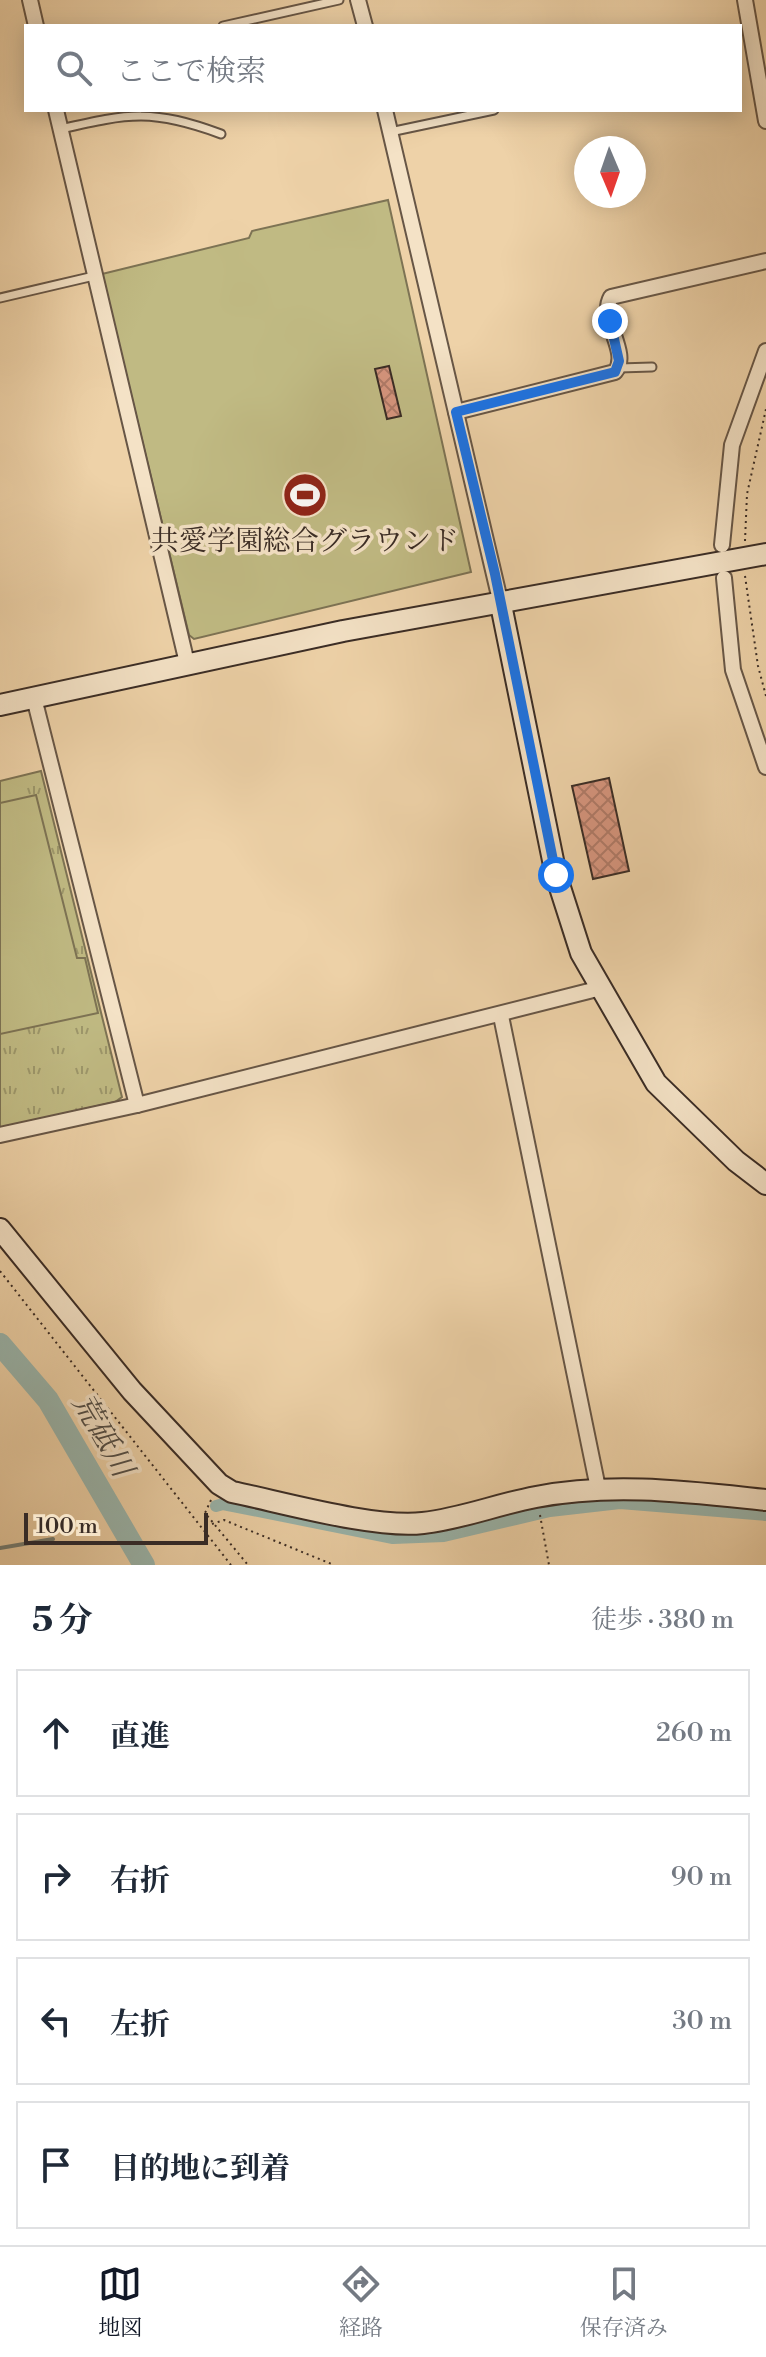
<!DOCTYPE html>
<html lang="ja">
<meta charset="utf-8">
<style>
:root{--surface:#fff;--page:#f2f2f3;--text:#1f2937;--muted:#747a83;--line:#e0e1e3;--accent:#111827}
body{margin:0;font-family:"Libre Bodoni","Noto Serif JP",serif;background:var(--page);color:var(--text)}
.compass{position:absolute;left:574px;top:136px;width:72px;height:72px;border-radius:50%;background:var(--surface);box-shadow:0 4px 20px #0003;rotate:178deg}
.scale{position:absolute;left:24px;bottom:20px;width:184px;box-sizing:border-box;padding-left:8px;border:4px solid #3a2c25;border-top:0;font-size:22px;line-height:28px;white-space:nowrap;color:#3a2c25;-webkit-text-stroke:6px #f4e2c6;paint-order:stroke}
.stop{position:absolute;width:24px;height:24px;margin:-18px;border:6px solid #1a73e8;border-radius:50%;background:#fff}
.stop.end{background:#1a73e8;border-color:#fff;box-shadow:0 2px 8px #0008}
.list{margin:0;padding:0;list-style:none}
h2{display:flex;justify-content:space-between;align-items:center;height:104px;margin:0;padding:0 32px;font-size:34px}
h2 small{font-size:26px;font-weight:400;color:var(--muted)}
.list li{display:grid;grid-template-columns:52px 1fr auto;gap:24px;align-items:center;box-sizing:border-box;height:128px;margin:0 16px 16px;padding:0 16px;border:2px solid var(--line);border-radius:0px}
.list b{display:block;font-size:30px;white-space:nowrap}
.list em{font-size:26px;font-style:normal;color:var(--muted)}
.icon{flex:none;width:44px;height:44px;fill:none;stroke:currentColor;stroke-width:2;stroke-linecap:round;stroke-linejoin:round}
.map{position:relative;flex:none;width:766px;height:1565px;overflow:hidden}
.search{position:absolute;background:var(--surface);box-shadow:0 4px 20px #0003;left:24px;right:24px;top:24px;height:88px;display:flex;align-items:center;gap:20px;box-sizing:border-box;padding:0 28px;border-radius:0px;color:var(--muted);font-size:30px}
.sheet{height:680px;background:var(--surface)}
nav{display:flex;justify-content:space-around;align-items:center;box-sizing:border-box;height:112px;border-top:2px solid var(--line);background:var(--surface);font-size:22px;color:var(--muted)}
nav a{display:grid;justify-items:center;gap:4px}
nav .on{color:var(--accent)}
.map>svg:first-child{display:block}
</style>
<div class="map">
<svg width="766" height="1565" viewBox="0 0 766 1565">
<defs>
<pattern id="park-tufts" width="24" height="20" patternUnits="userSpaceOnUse" patternTransform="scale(2)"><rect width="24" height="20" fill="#c0ba83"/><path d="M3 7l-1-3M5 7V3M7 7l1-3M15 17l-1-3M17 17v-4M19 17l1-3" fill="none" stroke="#9d976b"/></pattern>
<pattern id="building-cross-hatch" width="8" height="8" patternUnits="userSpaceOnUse" patternTransform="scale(2)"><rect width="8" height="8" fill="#d6957e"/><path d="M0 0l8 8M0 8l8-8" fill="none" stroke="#af7a67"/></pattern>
</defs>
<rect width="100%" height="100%" fill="#eed2a8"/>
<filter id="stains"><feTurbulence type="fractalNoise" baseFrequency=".0025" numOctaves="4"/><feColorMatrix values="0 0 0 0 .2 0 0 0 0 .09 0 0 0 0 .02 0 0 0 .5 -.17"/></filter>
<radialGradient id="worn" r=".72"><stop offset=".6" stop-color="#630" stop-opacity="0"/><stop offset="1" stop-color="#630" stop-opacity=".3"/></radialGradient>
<polygon fill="url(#park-tufts)" stroke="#7d7354" stroke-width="2" points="41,771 122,1097 115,1102 0,1128 0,781"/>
<g fill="#c0ba83" stroke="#7d7354" stroke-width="2">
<polygon points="388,200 471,572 194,639 189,635 102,274 249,238 252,231"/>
<polygon points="36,795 77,958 85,958 98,1013 0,1034 0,803"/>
</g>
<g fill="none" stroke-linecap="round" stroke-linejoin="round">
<polyline stroke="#747f77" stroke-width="4" points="0,1548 53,1539"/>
<polyline stroke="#9ab6ad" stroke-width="12" points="216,1506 223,1504 393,1538 444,1536 550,1511 620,1503 766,1515"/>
<polyline stroke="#9ab6ad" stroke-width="22" points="0,1344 48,1400 144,1565"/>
</g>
<g fill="url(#building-cross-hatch)" stroke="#3a2c25" stroke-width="2">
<polygon points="389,366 401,416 387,419 375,369"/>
<polygon points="609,778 629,871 593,879 572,786"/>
</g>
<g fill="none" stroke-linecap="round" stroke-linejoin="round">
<g stroke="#675646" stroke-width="11">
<g id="lane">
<polyline points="223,26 339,0"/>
<path d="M61,129c69,-16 92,-20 160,5"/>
<polyline points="390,132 494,110"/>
<polyline points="0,298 94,276"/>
<polyline points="619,368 652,367"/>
</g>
</g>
<g stroke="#675646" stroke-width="18">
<g id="street">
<polyline points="30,0 36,26"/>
<polyline points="358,0 365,26"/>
<polyline points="745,0 766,121"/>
<polyline points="56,110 187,663"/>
<polyline points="385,110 500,600"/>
<path d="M456,412l159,-40c16,-20 -17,-52 -4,-75l155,-36"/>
<polyline points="722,545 732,445 766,351"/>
<polyline points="724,578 733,670 766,767"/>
<polyline points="34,698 137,1105"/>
<polyline points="501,1016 598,1488"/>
<polyline points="0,1135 137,1105 601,988"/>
</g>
</g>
<g stroke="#3a2c25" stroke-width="24">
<g id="secondary">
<polyline points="500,600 556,875 581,953 656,1083 736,1161 766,1184"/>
<polyline points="0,705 343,631 766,554"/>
<path d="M0,1229l132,162 87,93 13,8c49,10 144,37 191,31 38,-4 75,-19 113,-26 77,-15 153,-5 230,3"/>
</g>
</g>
<g stroke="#3a2c25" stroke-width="2" stroke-dasharray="2 4" stroke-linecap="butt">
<polyline points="745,541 747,494 766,409"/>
<polyline points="745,576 758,666 766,696"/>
<polyline points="0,1271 231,1565"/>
<polyline points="211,1500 205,1513 248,1565"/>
<polyline points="540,1515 549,1565"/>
<polyline points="212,1524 224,1520 334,1565"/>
</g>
<use href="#lane" stroke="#f4e2c6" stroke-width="7"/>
<use href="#street" stroke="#f4e2c6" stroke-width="14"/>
<use href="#secondary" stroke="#f4e2c6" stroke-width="20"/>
</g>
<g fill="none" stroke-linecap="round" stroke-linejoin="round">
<polyline stroke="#1a73e8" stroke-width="10" points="556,875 495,574 456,412 615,372 619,361 610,321"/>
</g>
<defs>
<g id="stadium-disc" transform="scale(2.3)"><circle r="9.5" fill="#8f2418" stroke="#f4e2c6"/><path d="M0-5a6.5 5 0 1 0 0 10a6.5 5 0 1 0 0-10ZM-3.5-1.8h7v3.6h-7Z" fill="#fff"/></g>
</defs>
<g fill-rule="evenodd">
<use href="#stadium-disc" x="305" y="495"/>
</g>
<g text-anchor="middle" stroke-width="7" stroke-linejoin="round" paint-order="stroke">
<g font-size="28" fill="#3a2c25" stroke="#f4e2c6">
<text x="305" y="550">共愛学園総合グラウンド</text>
</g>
<g font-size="30" font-style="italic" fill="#524e47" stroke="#f4e2c6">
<text transform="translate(103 1435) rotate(60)" y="10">荒砥川</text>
</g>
</g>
<rect width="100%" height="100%" filter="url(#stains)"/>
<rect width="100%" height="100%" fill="url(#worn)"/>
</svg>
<svg class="compass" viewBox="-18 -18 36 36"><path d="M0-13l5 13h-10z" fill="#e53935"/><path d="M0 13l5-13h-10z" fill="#747a83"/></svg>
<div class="scale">100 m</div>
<div class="stop" style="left:556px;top:875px"></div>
<div class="stop end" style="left:610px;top:321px"></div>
<div class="search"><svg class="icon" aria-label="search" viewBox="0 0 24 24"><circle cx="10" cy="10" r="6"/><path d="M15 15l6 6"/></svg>ここで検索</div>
</div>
<section class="sheet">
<h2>5 分<small>徒歩 · 380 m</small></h2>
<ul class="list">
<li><svg class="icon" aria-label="ahead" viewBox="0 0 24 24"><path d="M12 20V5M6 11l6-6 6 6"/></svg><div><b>直進</b></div><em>260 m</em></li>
<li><svg class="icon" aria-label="right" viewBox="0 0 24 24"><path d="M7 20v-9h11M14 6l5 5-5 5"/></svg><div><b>右折</b></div><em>90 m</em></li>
<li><svg class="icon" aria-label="left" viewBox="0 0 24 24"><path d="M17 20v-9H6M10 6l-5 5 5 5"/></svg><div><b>左折</b></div><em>30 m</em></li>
<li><svg class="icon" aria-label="arrive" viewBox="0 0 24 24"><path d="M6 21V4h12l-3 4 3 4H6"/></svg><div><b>目的地に到着</b></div></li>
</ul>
</section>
<nav>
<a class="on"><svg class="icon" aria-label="map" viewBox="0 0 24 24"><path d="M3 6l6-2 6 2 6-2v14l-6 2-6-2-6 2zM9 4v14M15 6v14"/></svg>地図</a>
<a><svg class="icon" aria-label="directions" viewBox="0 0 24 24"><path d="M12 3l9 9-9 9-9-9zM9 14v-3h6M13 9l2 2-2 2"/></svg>経路</a>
<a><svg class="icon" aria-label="saved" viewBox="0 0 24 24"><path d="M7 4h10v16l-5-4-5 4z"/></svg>保存済み</a>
</nav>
